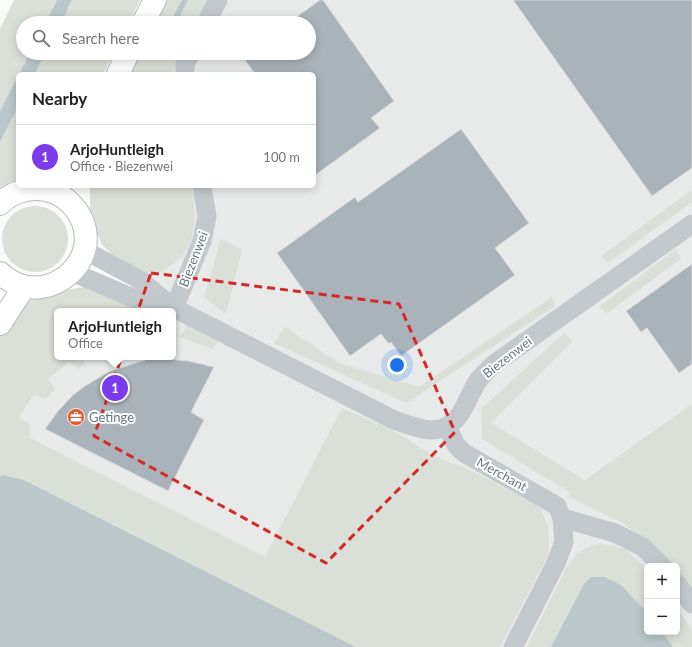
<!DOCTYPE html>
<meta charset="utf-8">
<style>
:root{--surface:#fff;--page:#f6f6f6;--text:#202124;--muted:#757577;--line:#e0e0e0;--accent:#7c3aed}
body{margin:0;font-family:Lato,sans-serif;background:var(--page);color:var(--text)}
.controls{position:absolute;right:12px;bottom:12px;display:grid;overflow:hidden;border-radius:6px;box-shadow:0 2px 10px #0003}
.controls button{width:36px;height:36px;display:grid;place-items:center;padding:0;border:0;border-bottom:1px solid var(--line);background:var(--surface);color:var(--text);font:20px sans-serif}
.you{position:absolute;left:397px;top:365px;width:14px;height:14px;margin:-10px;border:3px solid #fff;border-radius:50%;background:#1a73e8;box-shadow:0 0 0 6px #1a73e833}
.badge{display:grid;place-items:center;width:26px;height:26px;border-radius:50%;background:var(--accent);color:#fff;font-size:13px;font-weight:700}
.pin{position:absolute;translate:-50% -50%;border:2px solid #fff;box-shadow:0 1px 4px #0006}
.popup{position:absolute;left:54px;top:308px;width:122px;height:52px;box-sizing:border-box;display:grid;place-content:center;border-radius:6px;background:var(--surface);filter:drop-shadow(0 1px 3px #0005);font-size:13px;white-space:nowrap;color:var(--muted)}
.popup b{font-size:15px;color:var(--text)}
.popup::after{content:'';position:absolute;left:50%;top:100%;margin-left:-8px;border:8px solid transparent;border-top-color:var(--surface)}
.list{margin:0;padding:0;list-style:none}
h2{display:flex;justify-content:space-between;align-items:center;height:52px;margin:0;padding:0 16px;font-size:17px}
h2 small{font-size:13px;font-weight:400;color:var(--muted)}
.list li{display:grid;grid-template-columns:26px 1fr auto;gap:12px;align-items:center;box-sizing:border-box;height:64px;padding:0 16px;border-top:1px solid var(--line)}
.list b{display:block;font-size:15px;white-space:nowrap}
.list p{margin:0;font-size:13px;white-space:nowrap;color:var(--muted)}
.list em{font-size:13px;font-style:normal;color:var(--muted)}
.icon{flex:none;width:22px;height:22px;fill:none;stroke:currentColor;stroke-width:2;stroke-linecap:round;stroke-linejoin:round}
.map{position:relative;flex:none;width:692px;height:647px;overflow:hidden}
.search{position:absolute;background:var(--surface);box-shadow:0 2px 10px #0003;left:16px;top:16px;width:300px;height:44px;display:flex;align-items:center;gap:10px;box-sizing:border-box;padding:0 14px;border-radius:22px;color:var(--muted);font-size:15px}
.panel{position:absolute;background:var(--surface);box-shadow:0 2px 10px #0003;left:16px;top:72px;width:300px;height:116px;border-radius:6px}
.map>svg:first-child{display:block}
</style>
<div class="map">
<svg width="692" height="647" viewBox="0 0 692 647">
<rect width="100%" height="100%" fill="#fafaf8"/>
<path fill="#e8e9e9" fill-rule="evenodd" d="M185,0h507v647h-692v-228l59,-62h114v-46l-49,-3 15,-45 3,-77h172v-112h-155l5,-21h145v-30h-136zM647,566h30v66h-30z"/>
<g fill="#dadfd7">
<polygon points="14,0 57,0 45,23 23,23 23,53 30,53 0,111 0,29"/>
<polygon points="72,0 140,0 129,23 61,23"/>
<polygon points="166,0 209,0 198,23 154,23"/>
<polygon points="45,53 114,53 103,74 35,74"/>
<polygon points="139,53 182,53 174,70 174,74 131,74"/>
<polygon points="18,107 18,179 0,187 0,142"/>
<path d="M90,186h102c3,21 6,52 -9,69 -9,10 -20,15 -31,21l-29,-12 -21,-19 -12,-29z"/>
<polygon points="692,190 692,202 608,263 601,256"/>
<circle cx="35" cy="239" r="33"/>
<polygon points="221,239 242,250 226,314 204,297"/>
<polygon points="676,249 681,259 607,313 599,307"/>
<path d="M84,287l66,24h-93v46h24l4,7 -7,5 -9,-7 -21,17 7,10 -9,10 -12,-5 -15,23 10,7 1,14 235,119 77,-149 47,20 45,28 40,16 66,35 8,18 1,29 -49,93h-144l-331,-167 -22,-5 -3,2v-143c8,-12 17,-24 29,-33 9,-6 42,-12 55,-14z"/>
<polygon points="552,297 555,306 406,403 274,343 285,327 339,363 419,387"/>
<polygon points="188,325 218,341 213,349 179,337"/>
<polygon points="564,333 573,341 491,423 585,480 692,404 692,592 677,572 677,566 672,566 661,551 624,524 568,496 571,493 482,439 482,419 481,409"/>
<polygon points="597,543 625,549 647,569 647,613 621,585 591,577 584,584 551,647 527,647 566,569 577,553"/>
<polygon points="677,609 692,629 692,647 673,647 662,632 677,632"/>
</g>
<g fill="#bbc7cb">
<polygon points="57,0 72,0 61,23 45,23"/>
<polygon points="30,53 45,53 35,74 19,74"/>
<polygon points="18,76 18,107 0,142 0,111"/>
<polygon points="3,475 24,480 356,647 0,647 0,477"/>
<polygon points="591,577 604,577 621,585 647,613 647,632 662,632 673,647 551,647 584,584"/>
</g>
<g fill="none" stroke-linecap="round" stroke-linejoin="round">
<polyline stroke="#bbc7cb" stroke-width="5.5" points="173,23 185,0"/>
</g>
<g fill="#aab3b9" stroke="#dcdcda">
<polygon points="320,0 323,0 394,101 371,118 380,128 314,176 314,74 255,74 240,53 309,53 309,23 288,23"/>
<polygon points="513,0 692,0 692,168 652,196"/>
<polygon points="461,129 529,223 495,248 515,275 401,356 391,342 389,344 381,334 350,356 277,253 355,197 358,202"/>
<polygon points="692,264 692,364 679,373 647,328 641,332 626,311"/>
<polygon points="155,357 167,357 168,359 189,361 214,367 191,412 204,420 168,491 45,429 58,411 73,395 85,386 110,371"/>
</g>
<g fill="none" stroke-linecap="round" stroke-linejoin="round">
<g stroke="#b5babe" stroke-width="24">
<g id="major">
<polyline points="143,23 155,0"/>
<polyline points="118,74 128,53"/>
<path d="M0,204c11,-12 29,-17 45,-14 13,2 24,10 32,21 33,49 -34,103 -77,62"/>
<polyline points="0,324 24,287"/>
</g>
</g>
<g stroke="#c3c8cc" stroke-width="19">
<polyline points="206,23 218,0"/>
<polyline points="185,74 185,64 191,53"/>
<polyline points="84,250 140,280 170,305"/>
<path d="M72,272l61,26 41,10 220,112c12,4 24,9 36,10 30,1 35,-28 47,-48 5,-7 11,-12 17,-18l198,-140"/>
<polyline points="174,308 202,241 207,216 202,186"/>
<polyline points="447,426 456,445 464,453 557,506 562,518 615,533 643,547 662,566"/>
<polyline points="677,584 692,604"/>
<polyline points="513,647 556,563 564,542 562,518"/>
</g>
<use href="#major" stroke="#fff" stroke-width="22"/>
</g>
<path fill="none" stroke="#d62828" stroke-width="3" stroke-dasharray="8 5" stroke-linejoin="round" d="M151,273l248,31 56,128 -129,131 -232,-127z"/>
<defs>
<g id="office-disc" transform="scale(0.9)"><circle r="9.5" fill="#e4572e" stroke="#fff"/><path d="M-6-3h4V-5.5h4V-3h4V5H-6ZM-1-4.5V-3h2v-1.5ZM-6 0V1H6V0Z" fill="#fff"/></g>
</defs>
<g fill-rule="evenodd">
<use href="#office-disc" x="76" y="417"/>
</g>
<g text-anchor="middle" stroke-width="4" stroke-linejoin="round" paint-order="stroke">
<g font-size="13" fill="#657683" stroke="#fff">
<text transform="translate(193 259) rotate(-69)" y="5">Biezenwei</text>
<text transform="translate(507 357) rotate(-38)" y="5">Biezenwei</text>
<text transform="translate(502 474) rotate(29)" y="5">Merchant</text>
</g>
<g font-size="13" fill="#657683" stroke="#fff" text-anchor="start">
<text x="89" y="422">Getinge</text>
</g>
</g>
</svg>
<div class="controls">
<button>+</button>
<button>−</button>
</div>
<div class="you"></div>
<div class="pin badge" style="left:115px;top:388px">1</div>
<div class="popup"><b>ArjoHuntleigh</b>Office</div>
<div class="search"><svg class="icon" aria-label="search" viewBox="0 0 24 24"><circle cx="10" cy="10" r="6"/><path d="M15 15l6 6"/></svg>Search here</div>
<section class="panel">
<h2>Nearby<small></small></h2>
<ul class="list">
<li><span class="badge">1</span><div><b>ArjoHuntleigh</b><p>Office · Biezenwei</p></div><em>100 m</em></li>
</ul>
</section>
</div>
